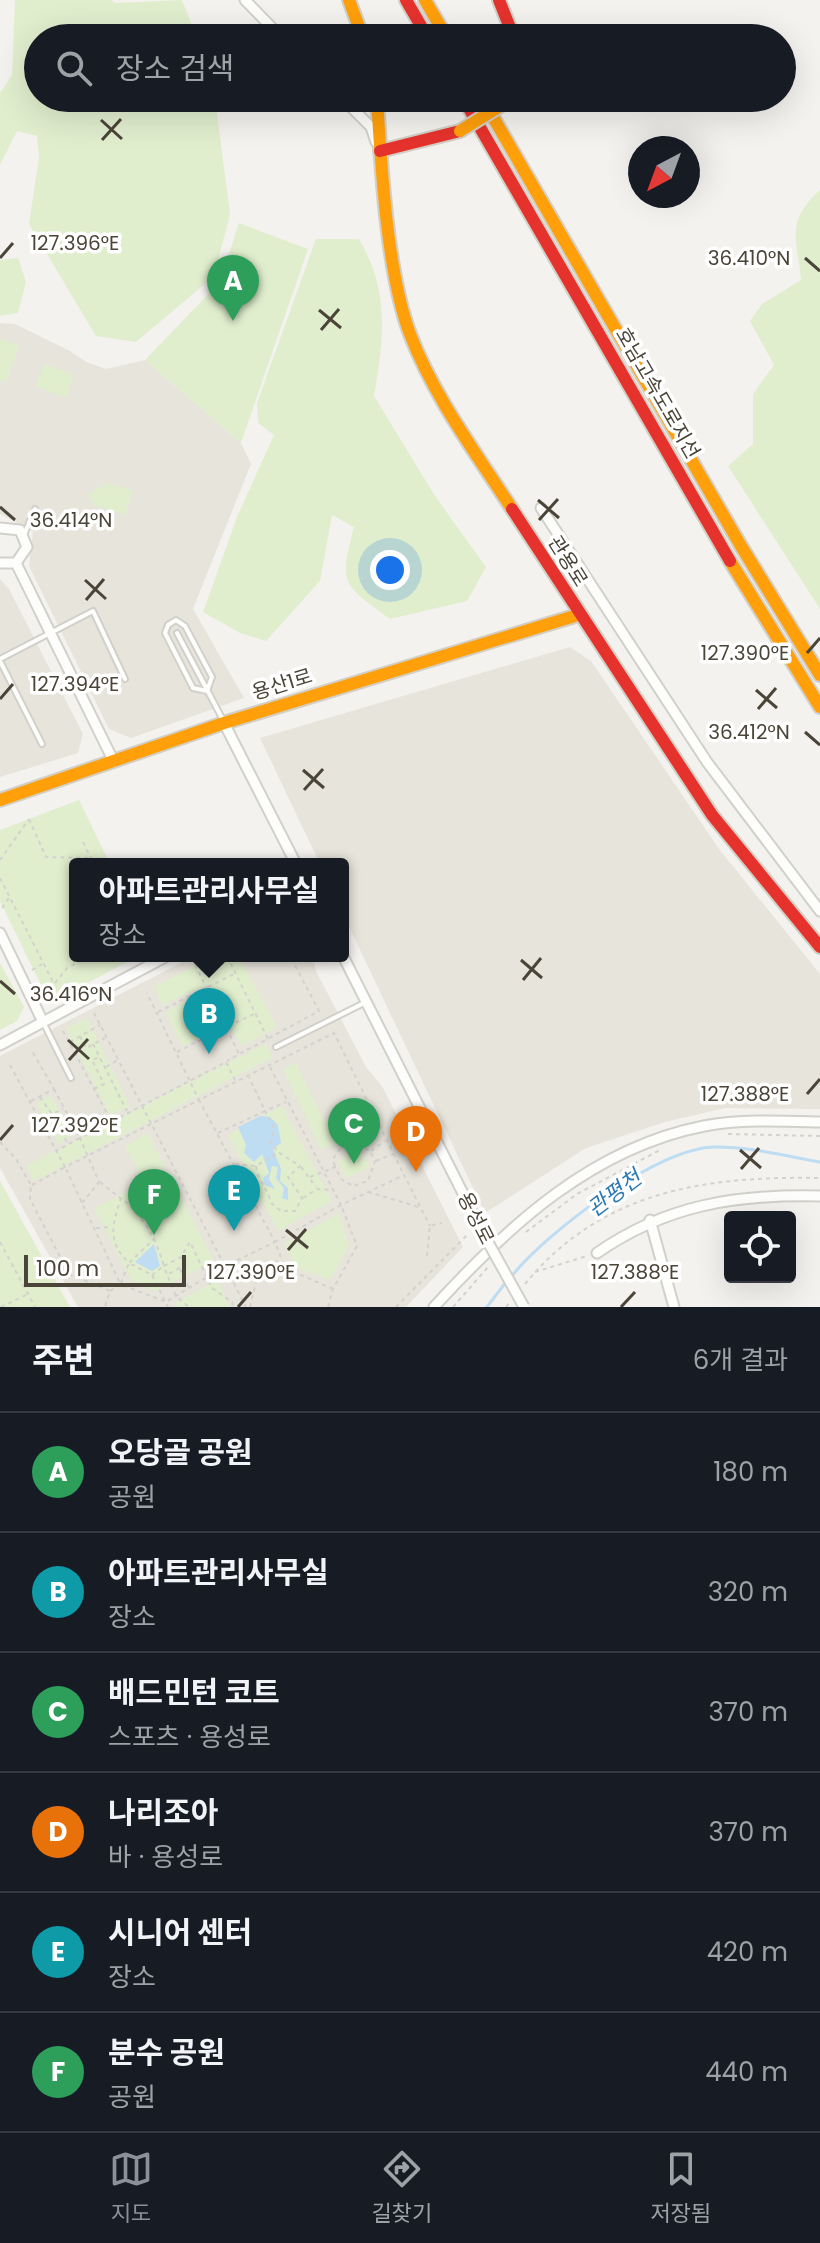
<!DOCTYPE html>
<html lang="ko">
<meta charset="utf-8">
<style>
:root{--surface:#171b24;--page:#242831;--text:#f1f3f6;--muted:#9ea1a6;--line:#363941;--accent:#8c9099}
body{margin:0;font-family:Poppins,"Noto Sans KR",sans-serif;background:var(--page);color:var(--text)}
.controls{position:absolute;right:24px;bottom:24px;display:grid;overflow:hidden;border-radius:8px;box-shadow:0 8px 32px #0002}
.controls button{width:72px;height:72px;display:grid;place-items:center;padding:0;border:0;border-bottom:2px solid var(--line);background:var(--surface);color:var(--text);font:40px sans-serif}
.compass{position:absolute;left:628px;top:136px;width:72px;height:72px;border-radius:50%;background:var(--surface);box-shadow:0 8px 32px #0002;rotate:221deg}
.scale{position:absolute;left:24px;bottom:20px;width:162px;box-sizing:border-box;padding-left:8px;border:4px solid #4b4438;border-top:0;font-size:22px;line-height:28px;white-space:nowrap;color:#4b4438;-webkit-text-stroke:6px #fff;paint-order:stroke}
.you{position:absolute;left:390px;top:570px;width:28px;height:28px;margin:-20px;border:6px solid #fff;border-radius:50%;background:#1a73e8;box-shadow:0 0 0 12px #1a73e833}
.badge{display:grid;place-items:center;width:52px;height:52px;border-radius:50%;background:var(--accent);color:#fff;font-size:26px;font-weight:700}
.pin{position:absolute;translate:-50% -66px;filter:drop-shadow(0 2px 4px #0008)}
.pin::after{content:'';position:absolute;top:42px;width:28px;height:24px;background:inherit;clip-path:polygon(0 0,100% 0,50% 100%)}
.popup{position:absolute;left:69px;top:858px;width:280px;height:104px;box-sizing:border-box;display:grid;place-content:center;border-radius:8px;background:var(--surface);filter:drop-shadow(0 2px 6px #0005);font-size:26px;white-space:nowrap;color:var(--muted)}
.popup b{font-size:30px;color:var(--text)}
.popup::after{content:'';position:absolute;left:50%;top:100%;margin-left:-16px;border:16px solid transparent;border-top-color:var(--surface)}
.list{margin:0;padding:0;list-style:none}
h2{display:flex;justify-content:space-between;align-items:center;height:104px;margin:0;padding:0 32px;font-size:34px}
h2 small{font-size:26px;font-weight:400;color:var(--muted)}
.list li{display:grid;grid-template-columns:52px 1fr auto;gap:24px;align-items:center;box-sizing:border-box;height:120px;padding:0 32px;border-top:2px solid var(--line)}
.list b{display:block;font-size:30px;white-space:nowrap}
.list p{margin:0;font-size:26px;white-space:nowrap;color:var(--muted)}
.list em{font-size:26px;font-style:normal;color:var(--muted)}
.icon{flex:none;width:44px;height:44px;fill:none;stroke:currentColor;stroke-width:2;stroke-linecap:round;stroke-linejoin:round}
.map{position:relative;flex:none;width:820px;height:1307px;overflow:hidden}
.search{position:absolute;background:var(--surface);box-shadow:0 8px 32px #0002;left:24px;right:24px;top:24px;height:88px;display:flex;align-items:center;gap:20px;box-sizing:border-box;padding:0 28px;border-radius:44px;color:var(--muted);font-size:30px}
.sheet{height:824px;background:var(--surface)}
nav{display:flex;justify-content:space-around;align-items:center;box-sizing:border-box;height:112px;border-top:2px solid var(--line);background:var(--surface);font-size:22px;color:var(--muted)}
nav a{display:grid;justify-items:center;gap:4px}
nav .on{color:var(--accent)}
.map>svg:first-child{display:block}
</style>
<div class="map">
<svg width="820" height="1307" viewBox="0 0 820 1307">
<rect width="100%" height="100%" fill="#f3f2ee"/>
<g fill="#e7e4db">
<polygon points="0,323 15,324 70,351 86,362 106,369 145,360 241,443 251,464 193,609 244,698 131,738 109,729 29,566 33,531 0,514"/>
<polygon points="0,579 9,589 83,734 78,753 0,777"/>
<polygon points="570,647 591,661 719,849 820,974 820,1109 725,1108 665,1122 586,1148 485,1213 343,914 343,864 320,864 260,738"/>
<polygon points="194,956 313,956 316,971 366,1067 382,1086 463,1247 406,1307 78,1307 0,1168 0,1056"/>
</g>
<g fill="#e0eece">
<polygon points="15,0 111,0 116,3 182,0 197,38 38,38 38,98 215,98 230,214 214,276 136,342 96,336 29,224 39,157 37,136 17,131 0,165 0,93 12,75"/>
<path d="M820,190v419l-92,-143 25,-22v-50l21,-29 -24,-44 12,-17 39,-24c-4,-44 -16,-57 19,-90z"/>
<polygon points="239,223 308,249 241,443 145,360 220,282"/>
<path d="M316,239h43c31,52 25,100 15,157l61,100 51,71 -19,34 -77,18c-47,-35 -52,-33 -36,-92l-22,-12 -12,66 -54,60 -26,-8 -37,-21 34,-95 37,-82 -16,-12 -1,-20z"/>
<polygon points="18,258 26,282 18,313 0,316 0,260"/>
<polygon points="0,339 19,346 6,382 0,380"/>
<polygon points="44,364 74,375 66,398 35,386"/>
<polygon points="108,483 133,491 125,515 94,505 88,494"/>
<polygon points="79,800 110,864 75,864 75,956 138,956 58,999 44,991 0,901 0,830"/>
<polygon points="213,956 239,956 277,1027 241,1046 208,984 163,1005 154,987"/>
<polygon points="0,963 24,1007 17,1021 0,1030"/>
<polygon points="206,991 223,1027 182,1046 166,1012"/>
<polygon points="87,1018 130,1106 110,1115 66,1028"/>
<polygon points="266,1044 273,1057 34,1181 26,1166"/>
<polygon points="296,1063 335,1143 321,1150 283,1069"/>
<polygon points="51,1096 72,1135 58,1144 37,1103"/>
<polygon points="282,1106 332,1201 278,1231 228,1135"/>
<polygon points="148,1133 165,1167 143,1179 125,1146"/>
<polygon points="359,1149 370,1167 347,1178 338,1161"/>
<polygon points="168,1171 214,1261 155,1291 131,1280 94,1208"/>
<polygon points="0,1181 70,1307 0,1307"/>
<polygon points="339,1213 349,1246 330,1280 296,1267 284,1244"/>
<polygon points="218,1280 229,1307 178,1307 176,1302"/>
</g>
<g fill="#bedcf2">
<polygon points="260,1116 270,1117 278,1125 281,1143 273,1149 281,1169 280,1181 288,1188 288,1200 282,1198 284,1188 276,1178 278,1167 272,1166 269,1179 275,1189 265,1185 263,1178 269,1173 262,1154 254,1162 244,1153 246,1145 238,1127"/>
<polygon points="154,1244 160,1266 152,1271 135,1262"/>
</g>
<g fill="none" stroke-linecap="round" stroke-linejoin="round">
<g stroke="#bedcf2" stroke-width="3">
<path d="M511,1277c35,-44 148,-131 205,-130 34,0 70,9 104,15"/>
<polyline points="487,1307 506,1282"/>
</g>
<g stroke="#d1d0cb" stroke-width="8">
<g id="lane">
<polyline points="24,535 35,509"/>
<polygon points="176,620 185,626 212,677 207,691 193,688 165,633 168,625"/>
<polyline points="177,633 223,720"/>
<polyline points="0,659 93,611 125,679"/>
<polyline points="0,661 42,744"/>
<polyline points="44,1024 71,1078"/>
<polyline points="276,1047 364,1003"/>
</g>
</g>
<g stroke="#d1d0cb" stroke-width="13">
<g id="street">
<polyline points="245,0 282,38"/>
<polyline points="342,98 371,127 376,142"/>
<polyline points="541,508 707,762 820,911"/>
<polyline points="0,528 20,530 27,547 16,563 0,563"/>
<polyline points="16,563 113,760"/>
<polyline points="224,723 296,864"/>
<polyline points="0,933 43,1022 167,956"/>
<polyline points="343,956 484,1235"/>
<polyline points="0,1045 43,1022"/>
<polyline points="650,1220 674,1307"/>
<path d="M597,1253c69,-48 139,-59 223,-57"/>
<path d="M434,1307c74,-81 158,-159 270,-181 38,-7 78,-5 116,-4"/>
</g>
</g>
<g stroke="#d3cfc5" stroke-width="16">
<g id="slow">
<polyline points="349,0 363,38"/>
<polyline points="425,0 447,38"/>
<path d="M377,98c4,67 10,175 33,236 24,63 66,119 102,175"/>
<polyline points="482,98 741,546 820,675"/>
<polyline points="730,561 820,707"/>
<polyline points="0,800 224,723 578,615"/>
</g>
</g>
<g stroke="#d3cfc5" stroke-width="16">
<g id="jam">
<polyline points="406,0 428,38"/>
<polyline points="499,0 514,38"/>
<polyline points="463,98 730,561"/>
<polyline points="380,151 460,131"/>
<polyline points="512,509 712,815 820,947"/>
</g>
</g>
<g stroke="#d3d2cc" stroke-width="2" stroke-dasharray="4 4" stroke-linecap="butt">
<polyline points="29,819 46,857 91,858"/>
<polyline points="83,842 94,864"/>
<polyline points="0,860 29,819"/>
<polyline points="0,878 54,984 48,996"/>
<polyline points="2,908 9,898"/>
<polyline points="227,956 268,1039 239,1054"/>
<polyline points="195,965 226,1027 254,1014"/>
<polyline points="32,970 42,964"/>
<polyline points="55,983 67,968 91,956"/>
<polyline points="158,1012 234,974"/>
<polyline points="94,1013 246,1307"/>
<polyline points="63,1031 111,1121"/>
<polyline points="80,1036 86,1048 105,1038"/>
<polyline points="269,1038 319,1011 290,956"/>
<polyline points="70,1042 100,1025"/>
<polyline points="93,1044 127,1111"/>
<polyline points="177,1052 226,1027 239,1054 227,1061"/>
<polyline points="10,1065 65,1167 199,1100 147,993"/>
<polyline points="106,1067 118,1060"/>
<polyline points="270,1067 341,1205 404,1175 430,1226"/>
<polyline points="54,1089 80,1138 56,1151"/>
<polyline points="94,1089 104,1084 92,1060 99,1057"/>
<polyline points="40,1097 52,1114 63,1109"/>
<polyline points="31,1101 54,1089 32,1051"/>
<polyline points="40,1118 52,1114 68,1144"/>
<polyline points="218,1133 265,1111 249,1077"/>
<polyline points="728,1134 820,1136"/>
<polyline points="0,1142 16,1159 31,1185 30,1199 69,1274 110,1291 105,1307"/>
<polyline points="371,1151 385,1141"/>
<polyline points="376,1161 393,1154"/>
<polyline points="235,1164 256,1166 277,1153"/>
<path d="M256,1166c2,15 12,22 15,37l10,8h14l7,-13 -14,-21 12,-11 -22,-14 -7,-9 3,-15 -9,-17 21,-9"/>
<polyline points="301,1167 316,1187"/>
<polyline points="310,1177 335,1167 341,1179 353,1186 368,1181 375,1161 370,1151 354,1142 340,1149 333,1159 335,1167"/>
<polyline points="100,1182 120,1198"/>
<polyline points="32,1185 65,1167 120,1283"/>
<polyline points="244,1185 257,1179"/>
<polyline points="368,1192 419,1207"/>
<polyline points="303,1198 317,1189 333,1190"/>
<polyline points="82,1203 99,1182 80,1138 226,1062 235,1080"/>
<polyline points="96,1228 110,1227"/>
<polyline points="526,1232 577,1194 660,1150"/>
<polyline points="0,1242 35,1307"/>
<polyline points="427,1256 430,1226 442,1223"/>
<polyline points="181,1257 186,1264 167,1275 164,1266 181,1257 190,1242 212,1288 232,1302 233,1307"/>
<polyline points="237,1262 245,1271 258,1273 267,1261 283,1262"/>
<polyline points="180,1269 189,1288"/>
<polyline points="535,1272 587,1256"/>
<path d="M152,1275l12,-9c-9,-29 -19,-48 -43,-68 -9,27 -14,44 8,65l26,-25"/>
<polyline points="168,1277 176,1296 189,1307"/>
<polyline points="121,1283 129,1263 152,1275 168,1307"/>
<path d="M525,1284c77,-94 181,-108 295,-106"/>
<polyline points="110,1291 120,1284 166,1302 225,1266 275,1242 199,1100 334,1033 404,1175"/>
<polyline points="1,1307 28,1294"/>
<polyline points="250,1307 258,1274"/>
<polyline points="328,1307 333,1289 357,1246 341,1205 275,1242 285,1268 333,1289"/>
<polyline points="396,1307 469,1233"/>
<polyline points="453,1307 489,1266"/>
<polyline points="506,1307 510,1302"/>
</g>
<use href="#lane" stroke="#fdfdfc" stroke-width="4"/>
<use href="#street" stroke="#fdfdfc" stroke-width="9"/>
<use href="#slow" stroke="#ff9f0a" stroke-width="12"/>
<use href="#jam" stroke="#e5322d" stroke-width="12"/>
<g stroke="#d1d0cb" stroke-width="13" stroke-linecap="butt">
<polyline id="street-bridge" points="484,1235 524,1307"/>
</g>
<g stroke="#d3cfc5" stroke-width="16" stroke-linecap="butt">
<polyline id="slow-bridge" points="460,131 513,98"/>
</g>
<use href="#street-bridge" stroke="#fdfdfc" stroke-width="9"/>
<use href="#slow-bridge" stroke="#ff9f0a" stroke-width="12"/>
</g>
<path fill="none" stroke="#4b4438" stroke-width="3" d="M101,120l21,19M102,140l19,-21M0,258l13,-15M805,258l15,13M319,310l22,18M321,330l18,-21M538,500l21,18M0,507l15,13M539,520l19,-21M85,580l21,19M86,600l18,-21M807,653l13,-15M756,690l21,18M0,699l13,-15M758,709l18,-21M805,732l15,13M303,770l21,18M304,790l19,-21M521,960l21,18M523,980l18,-22M0,981l15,13M68,1040l21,19M69,1060l19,-21M807,1094l13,-15M0,1140l13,-15M740,1150l21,18M741,1169l18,-21M286,1230l22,18M288,1250l18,-21M238,1307l13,-15M621,1307l14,-15"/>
<g text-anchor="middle" stroke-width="7" stroke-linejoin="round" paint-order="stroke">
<g font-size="20" fill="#4b4438" stroke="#fff">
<text transform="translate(658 393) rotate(60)" y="7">호남고속도로지선</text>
<text transform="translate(568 561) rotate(58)" y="7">관용로</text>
<text transform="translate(282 684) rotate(-17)" y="7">용산1로</text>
<text transform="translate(476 1218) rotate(63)" y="7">용성로</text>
</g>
<g font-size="22" font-style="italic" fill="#2a79b4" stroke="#fff">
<text transform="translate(614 1193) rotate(-37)" y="8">관평천</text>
</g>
</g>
<g font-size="20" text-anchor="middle" fill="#4b4438" stroke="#fff" stroke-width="7" stroke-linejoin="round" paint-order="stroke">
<text x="75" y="250">127.396°E</text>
<text x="749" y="265">36.410°N</text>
<text x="71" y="527">36.414°N</text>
<text x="745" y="660">127.390°E</text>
<text x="75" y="691">127.394°E</text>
<text x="749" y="739">36.412°N</text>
<text x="71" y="1001">36.416°N</text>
<text x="745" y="1101">127.388°E</text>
<text x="75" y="1132">127.392°E</text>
<text x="251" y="1279">127.390°E</text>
<text x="635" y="1279">127.388°E</text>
</g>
</svg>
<div class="controls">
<button><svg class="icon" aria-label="locate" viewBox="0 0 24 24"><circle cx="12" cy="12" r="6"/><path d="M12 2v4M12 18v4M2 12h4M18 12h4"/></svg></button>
</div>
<svg class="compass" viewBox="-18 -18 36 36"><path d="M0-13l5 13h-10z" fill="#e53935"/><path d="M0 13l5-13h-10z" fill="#9ea1a6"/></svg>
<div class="scale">100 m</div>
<div class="you"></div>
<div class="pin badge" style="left:233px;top:321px;background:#2e9e5b">A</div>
<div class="pin badge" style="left:209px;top:1054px;background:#0f9aa8">B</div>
<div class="popup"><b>아파트관리사무실</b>장소</div>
<div class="pin badge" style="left:354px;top:1164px;background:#2e9e5b">C</div>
<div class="pin badge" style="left:416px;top:1172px;background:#e8710a">D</div>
<div class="pin badge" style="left:234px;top:1231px;background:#0f9aa8">E</div>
<div class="pin badge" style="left:154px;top:1235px;background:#2e9e5b">F</div>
<div class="search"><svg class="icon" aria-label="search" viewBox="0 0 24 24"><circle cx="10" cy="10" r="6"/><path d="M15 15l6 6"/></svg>장소 검색</div>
</div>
<section class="sheet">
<h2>주변<small>6개 결과</small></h2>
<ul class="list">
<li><span class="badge" style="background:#2e9e5b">A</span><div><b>오당골 공원</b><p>공원</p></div><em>180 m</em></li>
<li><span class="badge" style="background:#0f9aa8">B</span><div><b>아파트관리사무실</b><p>장소</p></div><em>320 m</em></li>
<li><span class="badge" style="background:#2e9e5b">C</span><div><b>배드민턴 코트</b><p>스포츠 · 용성로</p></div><em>370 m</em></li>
<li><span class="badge" style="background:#e8710a">D</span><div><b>나리조아</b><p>바 · 용성로</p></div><em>370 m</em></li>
<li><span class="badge" style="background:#0f9aa8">E</span><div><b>시니어 센터</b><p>장소</p></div><em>420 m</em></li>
<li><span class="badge" style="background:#2e9e5b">F</span><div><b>분수 공원</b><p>공원</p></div><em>440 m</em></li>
</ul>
</section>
<nav>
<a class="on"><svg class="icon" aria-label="map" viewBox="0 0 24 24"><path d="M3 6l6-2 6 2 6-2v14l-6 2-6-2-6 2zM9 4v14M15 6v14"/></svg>지도</a>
<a><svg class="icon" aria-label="directions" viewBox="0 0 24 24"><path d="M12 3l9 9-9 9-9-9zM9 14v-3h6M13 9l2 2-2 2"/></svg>길찾기</a>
<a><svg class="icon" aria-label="saved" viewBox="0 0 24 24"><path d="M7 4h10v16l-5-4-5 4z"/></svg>저장됨</a>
</nav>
